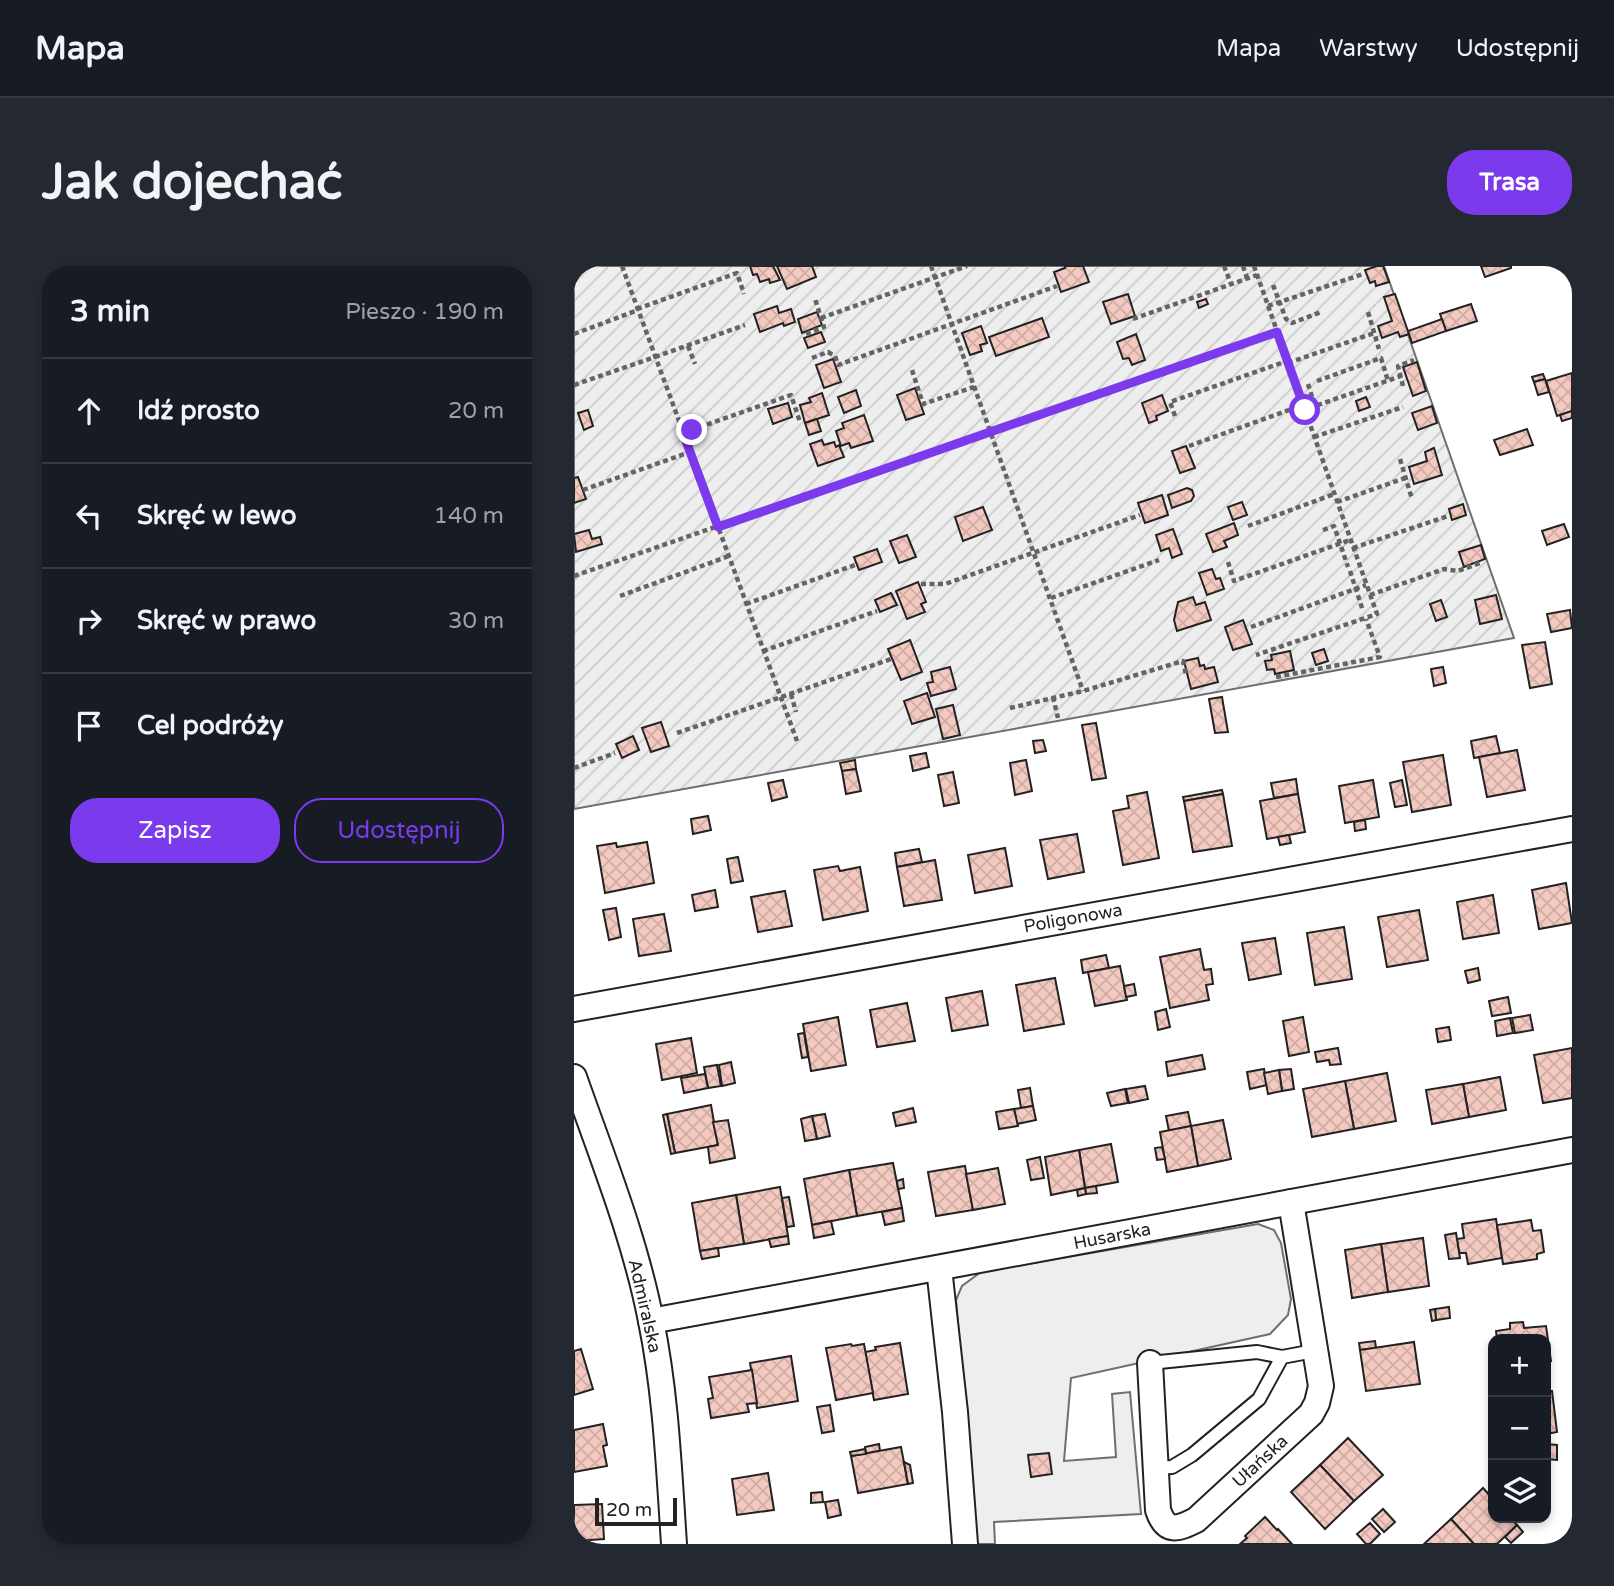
<!DOCTYPE html>
<html lang="pl">
<meta charset="utf-8">
<style>
:root{--surface:#171b24;--page:#242831;--text:#f1f3f6;--muted:#9ea1a6;--line:#363941;--accent:#7c3aed}
body{margin:0;font-family:"Varela Round",sans-serif;background:var(--page);color:var(--text)}
.controls{position:absolute;right:21px;bottom:21px;display:grid;overflow:hidden;border-radius:14px;box-shadow:0 4px 10px #0003}
.controls button{width:63px;height:63px;display:grid;place-items:center;padding:0;border:0;border-bottom:2px solid var(--line);background:var(--surface);color:var(--text);font:35px sans-serif}
.scale{position:absolute;left:21px;bottom:18px;width:82px;box-sizing:border-box;padding-left:7px;border:4px solid #222;border-top:0;font-size:19px;line-height:24px;white-space:nowrap;color:#222;-webkit-text-stroke:5px #fff;paint-order:stroke}
.stop{position:absolute;width:21px;height:21px;margin:-16px;border:5px solid #7c3aed;border-radius:50%;background:#fff}
.stop.end{background:#7c3aed;border-color:#fff;box-shadow:0 2px 7px #0008}
.list{margin:0;padding:0;list-style:none}
h2{display:flex;justify-content:space-between;align-items:center;height:91px;margin:0;padding:0 28px;font-size:30px}
h2 small{font-size:23px;font-weight:400;color:var(--muted)}
.list li{display:grid;grid-template-columns:46px 1fr auto;gap:21px;align-items:center;box-sizing:border-box;height:105px;padding:0 28px;border-top:2px solid var(--line)}
.list b{display:block;font-size:26px;white-space:nowrap}
.list em{font-size:23px;font-style:normal;color:var(--muted)}
.actions{display:flex;gap:14px;padding:21px 28px}
.actions a{flex:1;padding:16px 0;border:2px solid var(--accent);border-radius:28px;text-align:center;font-size:24px;color:var(--accent)}
.actions .main{background:var(--accent);color:#fff}
.icon{flex:none;width:38px;height:38px;fill:none;stroke:currentColor;stroke-width:2;stroke-linecap:round;stroke-linejoin:round}
.map{position:relative;flex:none;width:998px;height:1278px;overflow:hidden;border-radius:28px}
header{display:flex;align-items:center;gap:42px;box-sizing:border-box;height:98px;padding:0 35px;background:var(--surface);border-bottom:2px solid var(--line)}
header strong{font-size:33px}
nav{display:flex;gap:38px;margin-inline-start:auto;font-size:24px}
.intro{display:flex;align-items:center;justify-content:space-between;box-sizing:border-box;height:168px;padding:0 42px}
h1{margin:0;font-size:49px}
.button{padding:18px 32px;border-radius:28px;background:var(--accent);color:#fff;font-size:24px;font-weight:700}
main{display:flex;gap:42px;padding:0 42px}
aside{flex:1;background:var(--surface);border-radius:28px;box-shadow:0 4px 10px #0003}
.map>svg:first-child{display:block}
</style>
<header>
<strong>Mapa</strong>
<nav><a>Mapa</a><a>Warstwy</a><a>Udostępnij</a></nav>
</header>
<div class="intro"><h1>Jak dojechać</h1><a class="button">Trasa</a></div>
<main>
<aside>
<h2>3 min<small>Pieszo · 190 m</small></h2>
<ul class="list">
<li><svg class="icon" aria-label="ahead" viewBox="0 0 24 24"><path d="M12 20V5M6 11l6-6 6 6"/></svg><div><b>Idź prosto</b></div><em>20 m</em></li>
<li><svg class="icon" aria-label="left" viewBox="0 0 24 24"><path d="M17 20v-9H6M10 6l-5 5 5 5"/></svg><div><b>Skręć w lewo</b></div><em>140 m</em></li>
<li><svg class="icon" aria-label="right" viewBox="0 0 24 24"><path d="M7 20v-9h11M14 6l5 5-5 5"/></svg><div><b>Skręć w prawo</b></div><em>30 m</em></li>
<li><svg class="icon" aria-label="arrive" viewBox="0 0 24 24"><path d="M6 21V4h12l-3 4 3 4H6"/></svg><div><b>Cel podróży</b></div></li>
</ul>
<div class="actions"><a class="main">Zapisz</a><a>Udostępnij</a></div>
</aside>
<div class="map">
<svg width="998" height="1278" viewBox="0 0 998 1278">
<defs>
<pattern id="garden-furrows" width="10" height="10" patternUnits="userSpaceOnUse" patternTransform="scale(1.75)"><rect width="10" height="10" fill="#eee"/><path d="M-1 1l2-2M0 10L10 0M9 11l2-2" fill="none" stroke="#ccc"/></pattern>
<pattern id="building-cross-hatch" width="8" height="8" patternUnits="userSpaceOnUse" patternTransform="scale(1.75)"><rect width="8" height="8" fill="#f3c9c0"/><path d="M0 0l8 8M0 8l8-8" fill="none" stroke="#d0aca5"/></pattern>
</defs>
<rect width="100%" height="100%" fill="#fff"/>
<polygon fill="#eee" stroke="#6f6f6f" stroke-width="2" points="684,958 700,964 707,977 717,1033 714,1049 696,1068 497,1112 490,1195 542,1191 538,1128 556,1126 567,1248 420,1256 421,1278 402,1278 382,1034 388,1020 407,1006"/>
<polygon fill="url(#garden-furrows)" stroke="#6f6f6f" stroke-width="2" points="0,0 810,0 940,372 0,543"/>
<g fill="url(#building-cross-hatch)" stroke="#222" stroke-width="2">
<polygon points="176,0 199,0 206,14 196,17 195,13 186,16 183,8 179,9"/>
<polygon points="203,0 238,0 242,11 213,23"/>
<polygon points="491,0 509,0 515,16 487,26 480,6 491,2"/>
<polygon points="803,0 809,0 815,16 802,20 801,15 796,17 791,4"/>
<polygon points="907,0 937,0 937,2 911,11"/>
<polygon points="554,28 561,50 537,58 529,36"/>
<polygon points="821,28 835,68 826,71 824,66 808,72 804,60 818,55 810,31"/>
<polygon points="632,33 634,38 625,42 623,36"/>
<polygon points="897,38 903,55 872,65 866,48"/>
<polygon points="203,40 205,47 217,43 221,56 210,60 209,57 186,66 180,48"/>
<polygon points="243,46 248,59 228,67 224,53"/>
<polygon points="468,52 475,71 422,90 415,71"/>
<polygon points="868,53 872,65 838,77 834,65"/>
<polygon points="407,60 413,77 406,79 408,85 396,89 388,67"/>
<polygon points="247,66 251,76 234,82 230,72"/>
<polygon points="562,68 571,94 558,99 555,92 549,93 543,76"/>
<polygon points="259,93 267,116 250,122 242,99"/>
<polygon points="843,96 852,125 839,130 829,101"/>
<polygon points="998,107 998,145 983,150 972,115"/>
<polygon points="969,108 971,113 960,116 958,111"/>
<polygon points="971,113 975,126 964,129 960,116"/>
<polygon points="341,122 350,148 332,154 323,129"/>
<polygon points="282,124 287,140 270,147 264,131"/>
<polygon points="248,127 255,149 231,157 226,139 237,136 235,132"/>
<polygon points="588,129 594,145 582,150 583,154 575,157 568,137"/>
<polygon points="792,131 796,141 785,145 782,135"/>
<polygon points="214,137 218,151 199,158 194,143"/>
<polygon points="858,140 863,157 844,164 838,147"/>
<polygon points="14,144 19,160 10,164 4,147"/>
<polygon points="998,145 998,152 988,155 986,149"/>
<polygon points="290,149 299,175 277,182 275,177 267,180 262,165 270,162 268,157"/>
<polygon points="243,153 247,165 235,169 231,157"/>
<polygon points="953,163 959,179 926,189 920,174"/>
<polygon points="248,174 250,179 260,176 262,181 265,179 270,191 244,200 236,178"/>
<polygon points="612,180 621,202 606,207 598,185"/>
<polygon points="860,182 868,209 840,218 835,201 853,195 851,186"/>
<polygon points="4,211 12,233 0,237 0,212"/>
<polygon points="613,222 618,224 620,230 617,235 598,242 594,229"/>
<polygon points="588,229 594,249 571,257 564,237"/>
<polygon points="668,236 673,249 659,254 654,241"/>
<polygon points="889,238 892,249 878,254 875,243"/>
<polygon points="409,241 418,264 389,275 381,251"/>
<polygon points="660,257 664,269 650,275 653,281 639,286 632,268"/>
<polygon points="990,258 995,271 973,279 968,265"/>
<polygon points="599,263 608,288 598,292 595,282 587,285 582,269"/>
<polygon points="15,264 18,273 26,271 28,278 2,286 0,268"/>
<polygon points="333,269 342,291 325,297 316,275"/>
<polygon points="907,279 911,293 890,301 885,286"/>
<polygon points="303,283 308,296 285,304 280,291"/>
<polygon points="638,303 642,313 646,312 650,323 633,329 625,307"/>
<polygon points="344,316 352,336 347,338 351,346 333,353 322,325"/>
<polygon points="317,327 323,339 306,346 301,334"/>
<polygon points="922,329 928,353 906,358 901,334"/>
<polygon points="619,331 622,339 631,336 637,354 603,365 600,354 604,336"/>
<polygon points="867,334 873,351 862,355 856,338"/>
<polygon points="996,344 998,362 977,366 973,348"/>
<polygon points="669,354 678,378 659,384 651,361"/>
<polygon points="336,374 348,406 327,414 314,383"/>
<polygon points="971,376 978,418 956,422 948,379"/>
<polygon points="750,383 754,395 742,399 738,387"/>
<polygon points="716,385 720,404 701,408 700,403 693,404 691,395 698,394 697,389"/>
<polygon points="624,392 626,400 630,399 631,403 640,401 644,416 617,423 610,395"/>
<polygon points="376,401 382,423 357,430 353,417 359,416 357,406"/>
<polygon points="869,401 872,417 860,420 857,403"/>
<polygon points="353,427 361,451 338,458 330,435"/>
<polygon points="648,431 654,466 641,467 635,433"/>
<polygon points="379,439 386,469 369,473 362,443"/>
<polygon points="87,456 95,480 77,486 68,462"/>
<polygon points="522,457 532,512 518,514 508,459"/>
<polygon points="59,470 65,484 48,492 42,478"/>
<polygon points="922,470 926,487 900,492 897,475"/>
<polygon points="469,474 472,485 461,487 459,475"/>
<polygon points="943,484 951,524 913,531 905,491"/>
<polygon points="352,487 355,501 339,505 336,490"/>
<polygon points="869,489 877,539 838,546 829,496"/>
<polygon points="281,494 282,503 268,505 266,497"/>
<polygon points="452,494 458,525 441,529 436,497"/>
<polygon points="282,503 287,525 272,528 268,505"/>
<polygon points="379,506 385,537 370,540 364,509"/>
<polygon points="722,513 724,528 700,532 697,517"/>
<polygon points="209,514 213,531 198,535 194,517"/>
<polygon points="799,514 805,551 771,557 765,520"/>
<polygon points="828,514 833,539 821,541 816,517"/>
<polygon points="648,524 649,528 610,535 609,531"/>
<polygon points="573,526 585,592 549,599 539,545 555,542 553,530"/>
<polygon points="649,528 658,580 619,586 610,535"/>
<polygon points="724,528 731,566 693,573 686,535"/>
<polygon points="134,550 137,564 119,568 117,553"/>
<polygon points="791,554 792,563 781,565 780,556"/>
<polygon points="503,568 510,606 474,613 466,574"/>
<polygon points="715,569 717,577 706,579 704,571"/>
<polygon points="73,576 80,617 31,627 23,580 42,577 43,581"/>
<polygon points="431,582 438,620 401,627 394,589"/>
<polygon points="345,583 348,596 323,601 321,587"/>
<polygon points="164,591 169,615 157,617 153,593"/>
<polygon points="361,594 368,634 330,640 323,601"/>
<polygon points="264,600 266,605 286,601 294,645 249,654 240,604"/>
<polygon points="992,617 998,657 965,663 958,624"/>
<polygon points="141,624 144,641 121,645 118,629"/>
<polygon points="211,625 218,660 184,666 177,631"/>
<polygon points="919,629 925,667 889,673 883,636"/>
<polygon points="42,642 47,671 35,674 29,644"/>
<polygon points="845,644 854,694 813,701 804,651"/>
<polygon points="90,648 97,685 65,690 59,653"/>
<polygon points="770,661 778,713 741,719 733,667"/>
<polygon points="701,672 707,708 675,714 668,677"/>
<polygon points="626,683 630,704 637,703 639,718 632,719 635,734 596,742 586,691"/>
<polygon points="532,689 535,702 509,707 507,694"/>
<polygon points="546,700 553,734 521,740 514,706"/>
<polygon points="904,702 906,714 894,717 891,705"/>
<polygon points="481,712 490,758 450,765 442,719"/>
<polygon points="560,718 562,729 552,731 550,720"/>
<polygon points="408,725 414,759 378,765 372,732"/>
<polygon points="934,731 937,747 918,750 915,735"/>
<polygon points="333,737 341,775 303,781 296,744"/>
<polygon points="592,743 596,761 584,764 581,746"/>
<polygon points="956,749 959,764 941,767 938,752"/>
<polygon points="264,751 272,799 237,805 229,758"/>
<polygon points="729,751 735,786 715,790 709,755"/>
<polygon points="936,752 939,767 923,770 921,755"/>
<polygon points="875,761 877,774 864,776 862,763"/>
<polygon points="230,767 234,791 228,792 224,768"/>
<polygon points="117,772 123,807 88,814 82,778"/>
<polygon points="764,782 767,798 756,799 755,794 743,796 741,786"/>
<polygon points="998,782 998,832 969,837 960,789"/>
<polygon points="628,789 631,803 594,810 592,796"/>
<polygon points="157,796 161,817 148,820 145,799"/>
<polygon points="143,799 147,820 134,822 130,801"/>
<polygon points="690,803 693,819 676,823 673,806"/>
<polygon points="717,803 720,823 708,825 705,804"/>
<polygon points="705,804 708,825 694,828 690,807"/>
<polygon points="813,807 822,855 780,863 771,815"/>
<polygon points="131,808 134,822 110,827 107,812"/>
<polygon points="926,811 932,844 895,851 889,818"/>
<polygon points="771,815 780,863 738,871 729,823"/>
<polygon points="889,818 895,851 858,858 852,824"/>
<polygon points="571,820 574,833 555,837 552,823"/>
<polygon points="456,822 459,840 447,842 444,824"/>
<polygon points="551,823 554,837 537,840 533,827"/>
<polygon points="137,839 144,879 101,887 93,848"/>
<polygon points="459,840 462,854 443,858 440,843"/>
<polygon points="339,842 342,856 322,860 319,847"/>
<polygon points="440,843 444,860 425,863 422,846"/>
<polygon points="614,846 617,860 595,865 592,850"/>
<polygon points="93,848 101,887 97,888 89,849"/>
<polygon points="251,848 256,870 243,873 238,850"/>
<polygon points="238,850 243,873 231,875 227,853"/>
<polygon points="154,854 161,892 136,897 134,881 144,879 139,856"/>
<polygon points="649,854 657,893 624,900 617,860"/>
<polygon points="617,860 624,900 593,906 586,866"/>
<polygon points="537,878 544,916 511,922 505,884"/>
<polygon points="588,881 591,893 583,894 581,882"/>
<polygon points="505,884 511,922 477,929 471,891"/>
<polygon points="466,891 470,912 457,914 453,894"/>
<polygon points="319,897 328,942 283,950 275,904"/>
<polygon points="391,900 399,944 362,950 354,906"/>
<polygon points="424,902 431,938 399,944 392,908"/>
<polygon points="275,904 283,950 238,959 230,913"/>
<polygon points="329,913 330,922 324,923 323,915"/>
<polygon points="522,920 523,927 512,928 511,922"/>
<polygon points="206,921 214,970 170,978 162,929"/>
<polygon points="511,922 512,928 504,930 503,924"/>
<polygon points="162,929 170,978 126,985 118,937"/>
<polygon points="215,931 220,960 213,961 208,932"/>
<polygon points="328,942 330,955 311,959 308,946"/>
<polygon points="922,953 928,992 894,998 892,987 885,987 883,973 890,972 888,958"/>
<polygon points="957,954 959,965 967,964 970,986 963,988 963,993 929,998 923,959"/>
<polygon points="257,955 260,968 240,972 238,959"/>
<polygon points="882,967 886,992 875,993 871,969"/>
<polygon points="214,970 215,978 197,981 195,973"/>
<polygon points="849,972 855,1020 814,1026 807,978"/>
<polygon points="807,978 814,1026 778,1032 771,984"/>
<polygon points="144,982 145,990 128,993 126,985"/>
<polygon points="875,1041 876,1052 862,1054 861,1043"/>
<polygon points="861,1043 862,1054 858,1055 856,1044"/>
<polygon points="949,1056 950,1062 972,1060 977,1095 972,1095 972,1073 923,1073 922,1065 936,1063 936,1057"/>
<polygon points="801,1075 802,1082 786,1084 785,1077"/>
<polygon points="840,1076 846,1118 792,1125 786,1084"/>
<polygon points="326,1077 334,1128 300,1134 291,1086 302,1084 301,1081"/>
<polygon points="277,1078 278,1080 290,1078 299,1127 262,1134 252,1082"/>
<polygon points="7,1083 19,1123 0,1129 0,1085"/>
<polygon points="217,1090 224,1135 183,1142 176,1097"/>
<polygon points="178,1104 183,1137 173,1138 175,1146 137,1152 134,1133 139,1132 135,1111"/>
<polygon points="972,1125 978,1125 983,1166 972,1168"/>
<polygon points="256,1139 260,1165 248,1167 243,1141"/>
<polygon points="29,1158 33,1179 29,1180 33,1200 0,1206 0,1164"/>
<polygon points="774,1172 809,1209 780,1235 746,1199"/>
<polygon points="305,1178 306,1185 292,1188 291,1181"/>
<polygon points="972,1178 983,1179 983,1194 972,1193"/>
<polygon points="327,1181 334,1218 284,1227 277,1190"/>
<polygon points="291,1183 292,1188 277,1190 276,1186"/>
<polygon points="475,1187 478,1208 457,1211 454,1189"/>
<polygon points="330,1196 336,1199 339,1217 334,1218"/>
<polygon points="746,1199 780,1235 751,1263 717,1226"/>
<polygon points="194,1207 200,1244 163,1249 158,1213"/>
<polygon points="909,1222 919,1233 919,1252 936,1252 943,1259 923,1278 900,1278 877,1253"/>
<polygon points="248,1226 249,1236 237,1237 237,1227"/>
<polygon points="264,1234 267,1249 254,1252 251,1236"/>
<polygon points="28,1238 30,1273 0,1275 0,1239"/>
<polygon points="809,1243 821,1256 810,1266 798,1253"/>
<polygon points="691,1251 703,1264 704,1263 718,1278 666,1278 673,1272 671,1270"/>
<polygon points="877,1253 900,1278 850,1278"/>
<polygon points="796,1257 806,1268 796,1278 792,1278 783,1268"/>
<polygon points="943,1259 949,1266 937,1277 931,1271"/>
</g>
<g fill="none" stroke-linecap="round" stroke-linejoin="round">
<g stroke="#222" stroke-width="16">
<g id="lane">
<polyline points="576,1097 683,1086 708,1091"/>
<polyline points="581,1202 598,1201 618,1189 685,1133 708,1091 740,1085"/>
</g>
</g>
<g stroke="#222" stroke-width="28">
<g id="street">
<polyline points="0,743 998,563"/>
<path d="M0,811c28,80 61,161 77,244 15,73 18,149 23,223"/>
<polyline points="365,1002 381,1146 391,1278"/>
<polyline points="77,1055 998,884"/>
<path d="M576,1097l8,147c8,24 20,19 38,10l115,-106 6,-11 4,-17 -30,-184"/>
</g>
</g>
<g stroke="#646464" stroke-width="4.5" stroke-dasharray="5 3.5" stroke-linecap="butt">
<polyline points="48,0 223,475"/>
<polyline points="357,0 509,425"/>
<polyline points="650,0 657,18"/>
<polyline points="669,0 673,12"/>
<polyline points="680,0 803,348 682,389"/>
<polyline points="699,19 712,53 718,57 747,46"/>
<polyline points="694,40 789,8"/>
<polyline points="63,43 163,7 170,28"/>
<polyline points="794,46 805,83"/>
<polyline points="247,52 393,0"/>
<polyline points="559,53 683,9"/>
<polyline points="0,68 64,44"/>
<polyline points="232,68 250,61 241,33"/>
<polyline points="114,80 121,98"/>
<polyline points="81,91 171,59"/>
<polyline points="238,92 254,86 261,90 264,99 483,20"/>
<polyline points="714,97 800,67"/>
<polyline points="338,104 349,138 400,121"/>
<polyline points="743,115 807,92 814,115"/>
<polyline points="734,118 741,140 827,110"/>
<polyline points="0,119 81,91"/>
<polyline points="829,120 824,100 840,94"/>
<polyline points="601,150 596,136 713,95"/>
<polyline points="109,167 217,129 226,156"/>
<polyline points="740,171 829,141"/>
<polyline points="615,180 729,139"/>
<polyline points="826,193 838,233"/>
<polyline points="9,224 116,186"/>
<polyline points="763,236 831,212"/>
<polyline points="674,260 760,228"/>
<polyline points="749,264 760,260 774,301"/>
<polyline points="779,282 874,250"/>
<polyline points="654,296 660,315 776,274"/>
<polyline points="776,305 789,345"/>
<polyline points="0,310 703,66"/>
<polyline points="347,318 371,318 566,249"/>
<polyline points="796,329 870,303 884,305 906,297"/>
<polyline points="46,330 155,290"/>
<polyline points="477,332 585,294"/>
<polyline points="172,338 281,299"/>
<polyline points="677,361 792,319"/>
<polyline points="189,385 303,345"/>
<polyline points="702,411 806,391 792,353"/>
<polyline points="217,428 222,446"/>
<polyline points="479,431 484,452"/>
<polyline points="436,442 509,425 609,395 612,409"/>
<polyline points="103,467 317,393"/>
<polyline points="0,502 41,487"/>
</g>
<use href="#lane" stroke="#fff" stroke-width="12"/>
<use href="#street" stroke="#fff" stroke-width="24"/>
</g>
<g fill="none" stroke-linecap="round" stroke-linejoin="round">
<polyline stroke="#7c3aed" stroke-width="9" points="118,164 109,167 144,261 703,66 731,144"/>
</g>
<g text-anchor="middle" stroke-width="5" stroke-linejoin="round" paint-order="stroke">
<g font-size="18" fill="#222" stroke="#fff">
<text transform="translate(499 652) rotate(-10)" y="6">Poligonowa</text>
<text transform="translate(538 970) rotate(-11)" y="6">Husarska</text>
<text transform="translate(71 1040) rotate(77)" y="6">Admiralska</text>
<text transform="translate(686 1195) rotate(-43)" y="6">Ułańska</text>
</g>
</g>
</svg>
<div class="controls">
<button>+</button>
<button>−</button>
<button><svg class="icon" aria-label="layers" viewBox="0 0 24 24"><path d="M12 4l9 5-9 5-9-5zM3 14l9 5 9-5"/></svg></button>
</div>
<div class="scale">20 m</div>
<div class="stop" style="left:731px;top:144px"></div>
<div class="stop end" style="left:118px;top:164px"></div>
</div>
</main>
